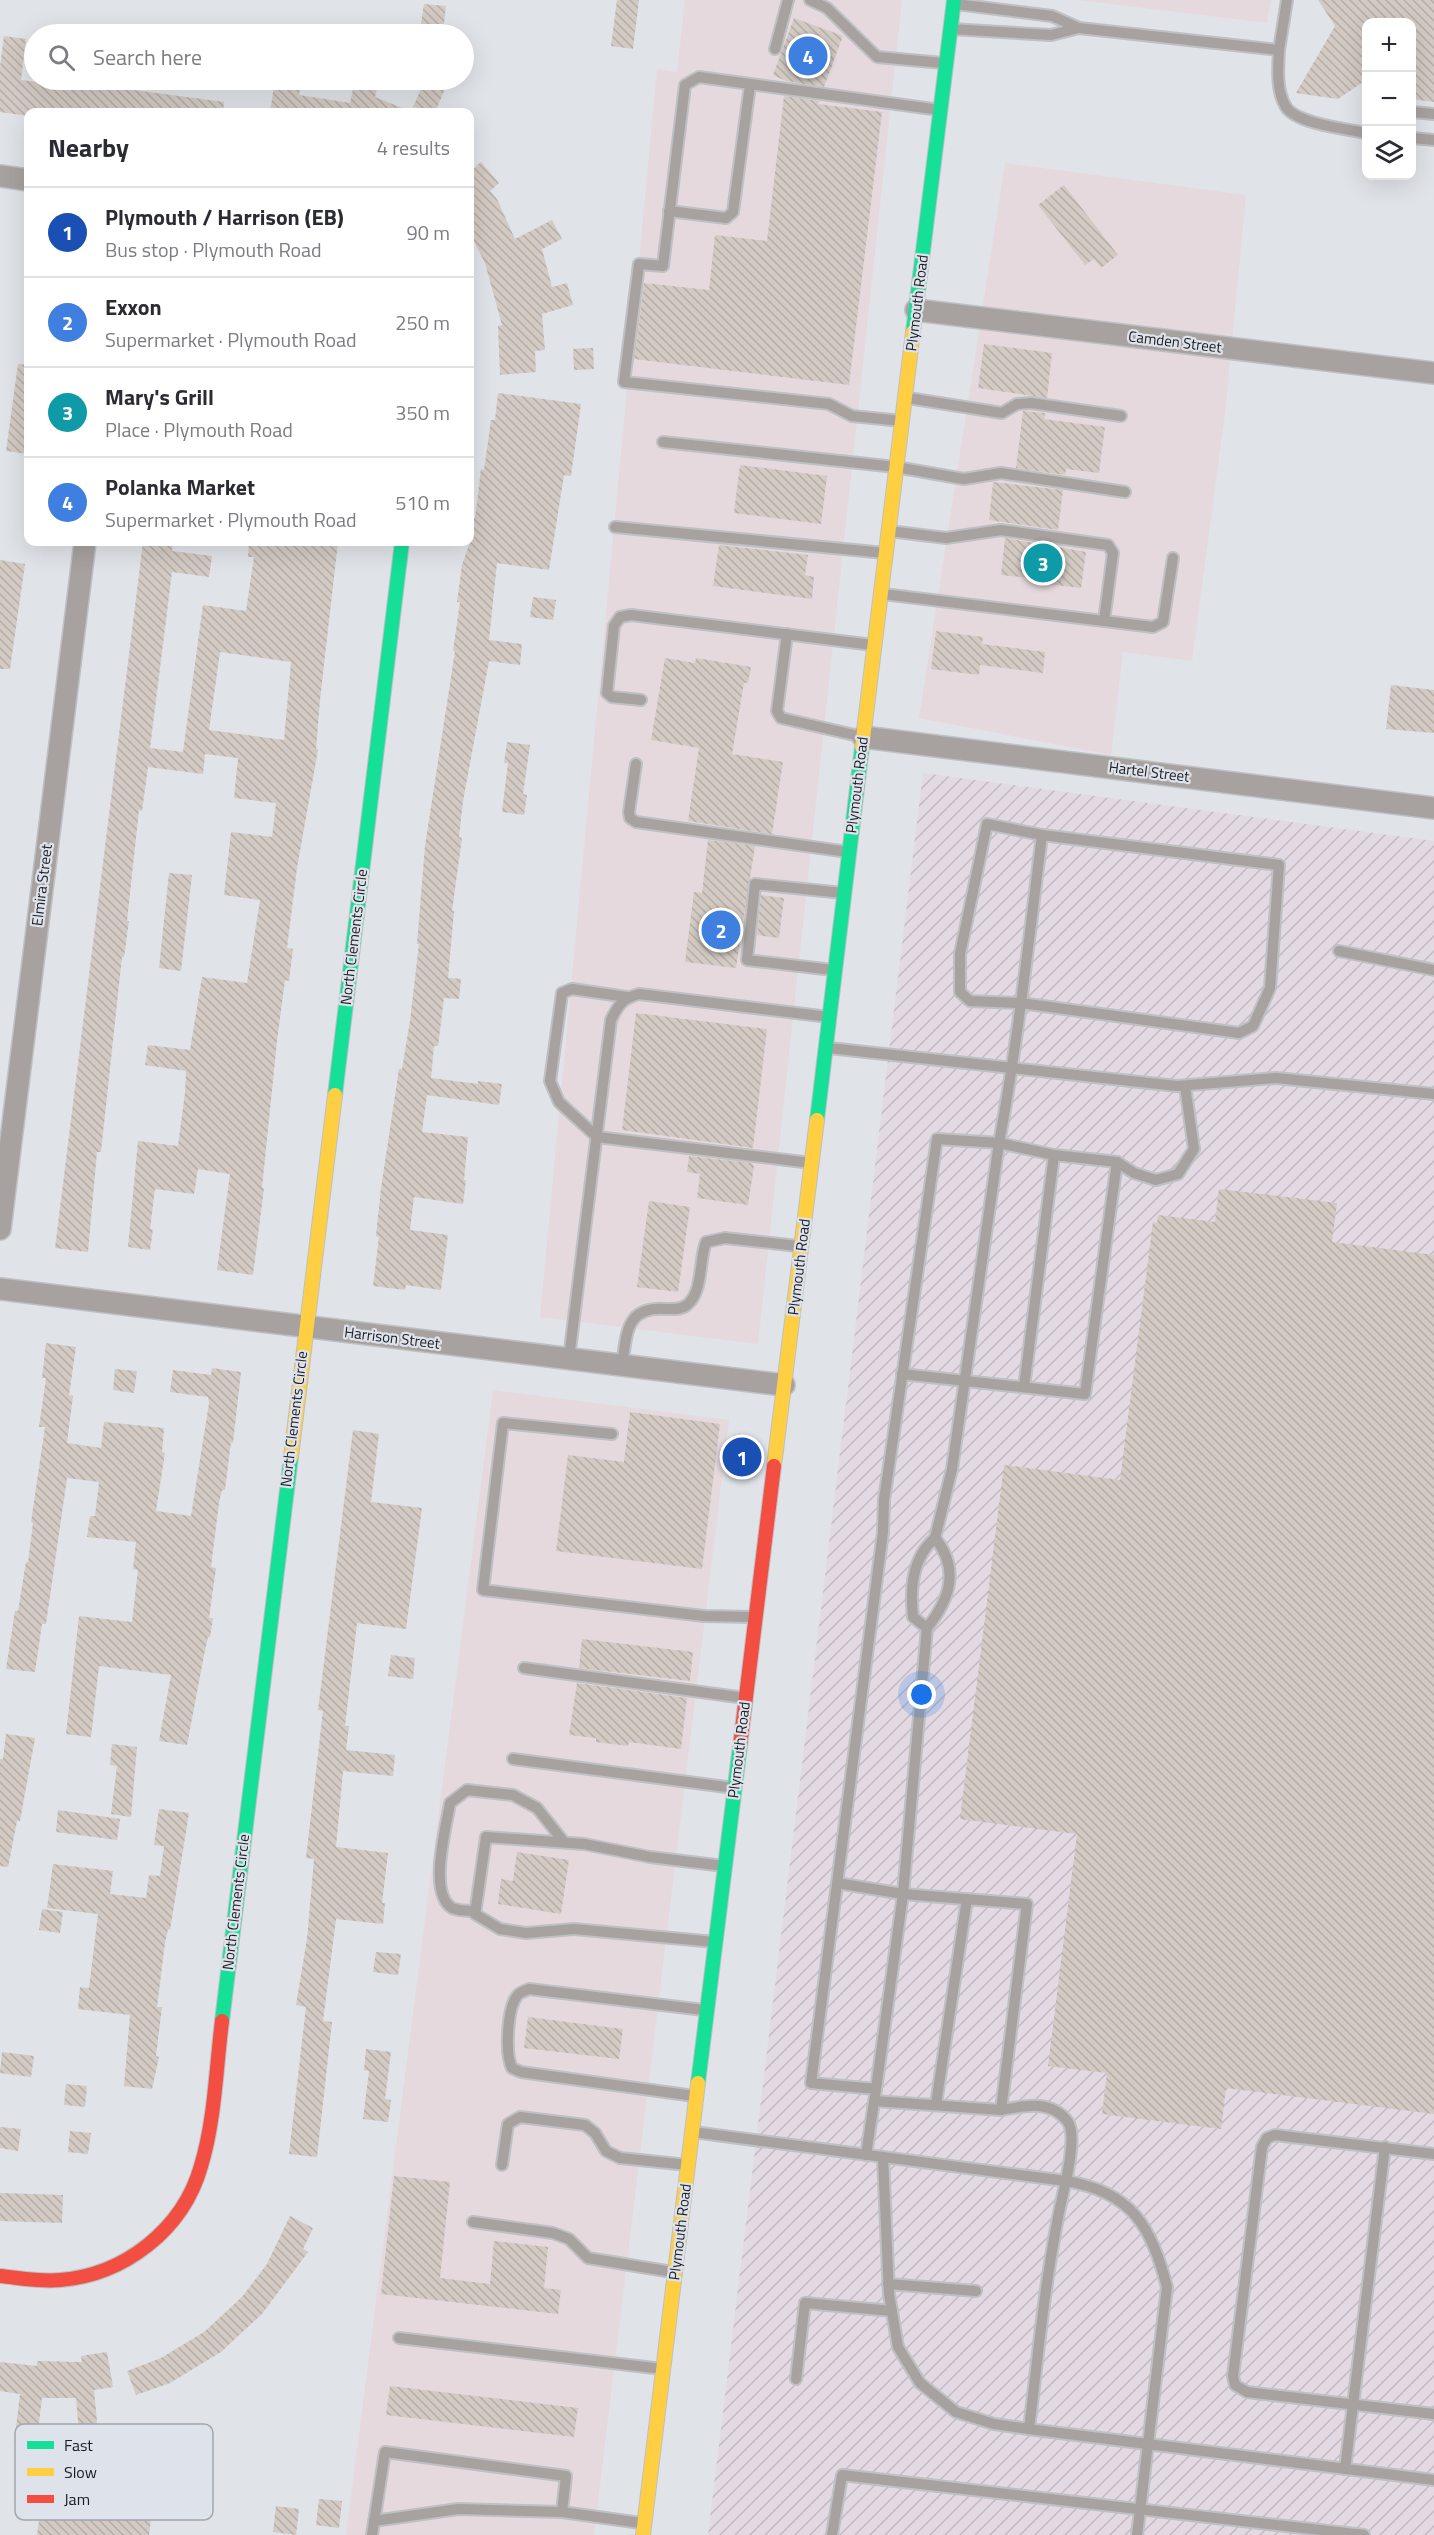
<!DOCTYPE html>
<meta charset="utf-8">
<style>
:root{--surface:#fff;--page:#f7f7f7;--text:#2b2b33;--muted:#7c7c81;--line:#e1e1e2;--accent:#616367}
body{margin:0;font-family:"Titillium Web",sans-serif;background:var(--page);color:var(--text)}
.controls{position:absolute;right:18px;top:18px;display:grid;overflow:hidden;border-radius:12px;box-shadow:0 6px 24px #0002}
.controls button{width:54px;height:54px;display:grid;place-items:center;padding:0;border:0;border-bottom:2px solid var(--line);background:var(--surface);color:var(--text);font:30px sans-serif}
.you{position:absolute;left:922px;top:1695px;width:21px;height:21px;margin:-15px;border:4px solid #fff;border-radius:50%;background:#1a73e8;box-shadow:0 0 0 9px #1a73e833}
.badge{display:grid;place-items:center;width:39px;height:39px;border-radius:50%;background:var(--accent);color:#fff;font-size:20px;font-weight:700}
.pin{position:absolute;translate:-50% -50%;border:3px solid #fff;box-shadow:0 2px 6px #0006}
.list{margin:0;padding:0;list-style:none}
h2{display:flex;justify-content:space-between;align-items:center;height:78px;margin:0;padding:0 24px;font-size:26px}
h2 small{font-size:20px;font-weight:400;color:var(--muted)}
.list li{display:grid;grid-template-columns:39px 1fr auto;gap:18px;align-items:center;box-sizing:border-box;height:90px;padding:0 24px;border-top:2px solid var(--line)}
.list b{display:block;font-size:22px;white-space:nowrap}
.list p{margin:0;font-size:20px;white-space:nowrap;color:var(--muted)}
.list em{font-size:20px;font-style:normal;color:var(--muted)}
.icon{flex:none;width:33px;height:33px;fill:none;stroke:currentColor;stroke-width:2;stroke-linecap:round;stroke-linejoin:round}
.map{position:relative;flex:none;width:1434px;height:2535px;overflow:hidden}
.search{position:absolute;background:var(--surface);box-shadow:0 6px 24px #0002;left:24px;top:24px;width:450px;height:66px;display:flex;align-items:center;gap:15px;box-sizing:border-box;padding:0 21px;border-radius:33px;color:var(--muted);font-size:22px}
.panel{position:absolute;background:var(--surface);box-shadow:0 6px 24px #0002;left:24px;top:108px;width:450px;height:438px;border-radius:12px}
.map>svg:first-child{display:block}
</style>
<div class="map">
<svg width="1434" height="2535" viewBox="0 0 1434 2535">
<defs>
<pattern id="industrial-furrows" width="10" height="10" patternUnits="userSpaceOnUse" patternTransform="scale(1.5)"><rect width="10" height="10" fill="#e3d9e3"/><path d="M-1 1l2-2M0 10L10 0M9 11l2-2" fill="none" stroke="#c2bac2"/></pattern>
<pattern id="building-back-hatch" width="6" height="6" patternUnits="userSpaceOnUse" patternTransform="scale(1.5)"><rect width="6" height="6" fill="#d3cac3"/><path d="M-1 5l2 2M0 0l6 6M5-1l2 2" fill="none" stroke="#b5ada7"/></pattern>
</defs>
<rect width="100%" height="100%" fill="#e0e3e8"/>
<g fill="#e6d9de">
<polygon points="685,0 902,0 758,1344 540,1317 657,69 677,72"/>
<polygon points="1078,0 1271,0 1267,23"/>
<polygon points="1005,163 1246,195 1225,413 1192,661 1123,652 1111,755 919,718"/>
<polygon points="493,1390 729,1420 594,2535 346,2535"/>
</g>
<polygon fill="url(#industrial-furrows)" points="923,773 1434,841 1434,2535 708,2535"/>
<g fill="url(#building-back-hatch)" fill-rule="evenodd">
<polygon points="617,0 639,0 633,49 611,46"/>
<polygon points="1318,0 1434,0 1434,102 1412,99 1412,22 1366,22 1366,80 1338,99 1296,93 1335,26"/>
<polygon points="424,4 446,6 443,32 420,30"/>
<polygon points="794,18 843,36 824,87 786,81 773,75"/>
<polygon points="4,36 26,39 21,80 77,87 80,80 104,80 103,86 224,102 223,112 28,112 28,116 0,112 0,67"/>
<polygon points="275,80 301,82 299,95 350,103 355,80 379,80 375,97 412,112 270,112"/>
<polygon points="425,80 445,89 435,112 413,107"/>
<polygon points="784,96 819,101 818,104 882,112 849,385 634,359 644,283 709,290 715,235 767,241"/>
<polygon points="481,162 499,183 490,191 497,199 515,239 552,220 562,239 542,249 552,287 567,283 573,305 542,314 545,350 535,351 536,372 500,375 498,326 502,325 485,263 470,233 470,172"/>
<polygon points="1064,185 1118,255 1101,268 1094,259 1085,265 1038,205"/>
<polygon points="984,344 1052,353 1047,398 978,388"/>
<polygon points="593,348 594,369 574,370 573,349"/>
<polygon points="18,364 28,365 28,454 6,451"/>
<polygon points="498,393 581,404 571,476 564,475 549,570 497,563 489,640 522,644 520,665 489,661 463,801 459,837 462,838 452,911 454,911 448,978 461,979 459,999 444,998 438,1046 434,1046 431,1078 478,1084 478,1081 502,1084 499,1105 427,1095 422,1132 468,1137 464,1180 466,1180 463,1204 414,1197 410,1230 448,1235 441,1290 406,1285 405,1290 373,1286 379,1237 376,1236 381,1188 399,1069 402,1069 410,1021 419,944 417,944 425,846 455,651 453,651 460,602 457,602 462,565 470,542 471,517 475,518 481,469 484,470 491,420 495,420"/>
<polygon points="1023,411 1045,413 1044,419 1105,427 1099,473 1066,469 1065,475 1016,468"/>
<polygon points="740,465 827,476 821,524 734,513"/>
<polygon points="993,482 1063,490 1058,530 989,520"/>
<polygon points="1005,538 1086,552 1081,588 1031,582 1032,578 1001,575"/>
<path d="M143,542h30l-1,9 40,5 -3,21 -37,-5 -22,176 33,4 20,-147 43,6 8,-54h-6l1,-15h89l-18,158 -4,49 2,1 -21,118 -10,80 6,1 -4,32 -4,-1 -8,61 -15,147h2l-11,87 -36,-5 13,-96 -32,-5 -4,25 -39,-5 -5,40h3l-3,21 -22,-3 10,-106 40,5 7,-53 1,-22 -41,-6 3,-20 42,5 12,-73 45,6 13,-83 -36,-5 7,-63 41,5 4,-34 -42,-5 4,-40 -33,-4 -2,20 -55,-7 -6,44 -3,-1 -12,111h2l-5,36h-2l-21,195h-4l-9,100 -33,-4zM220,652l71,10 -7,78 -75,-10z"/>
<polygon points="719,545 808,555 805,575 814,577 812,599 713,586"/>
<polygon points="0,560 25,564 10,669 0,669"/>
<polygon points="533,597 556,600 553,620 530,617"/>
<polygon points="936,631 983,637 982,644 1045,652 1043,673 980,665 979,675 931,669"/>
<polygon points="665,658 695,663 696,658 751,667 748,683 744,683 732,754 783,762 772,834 688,821 699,748 651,740"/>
<polygon points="1391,685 1434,690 1434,733 1386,729"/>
<polygon points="507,742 530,745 523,794 527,795 524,815 502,812 508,763 504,763"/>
<polygon points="708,840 755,846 736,968 685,962 694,892 702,893"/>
<polygon points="169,873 192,875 181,971 159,968"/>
<polygon points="761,895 784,898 779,938 757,935"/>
<polygon points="636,1013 767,1029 753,1148 622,1130"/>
<polygon points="689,1156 751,1163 754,1166 748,1205 697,1198 700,1174 687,1172"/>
<polygon points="1219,1189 1337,1203 1332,1242 1434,1255 1434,2114 1226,2088 1221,2129 1102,2114 1107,2073 1048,2066 1077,1834 960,1819 1004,1465 1120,1480 1153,1222 1157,1223 1158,1215 1215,1222"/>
<polygon points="649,1201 690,1207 678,1292 637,1287"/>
<polygon points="46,1343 76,1347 69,1395 73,1396 67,1443 101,1448 104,1422 164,1428 162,1452 165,1453 156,1511 191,1516 209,1403 208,1397 170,1392 173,1370 211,1375 212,1368 241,1372 233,1443 231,1442 225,1490 222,1490 219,1503 211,1567 216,1568 209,1618 213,1618 210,1637 208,1637 205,1650 187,1745 159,1741 171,1675 99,1666 91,1737 66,1734 79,1616 132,1622 138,1570 133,1569 136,1542 87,1537 90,1516 95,1516 99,1482 67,1478 46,1624 42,1624 35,1672 6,1669 15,1611 18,1611 26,1562 28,1562 33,1523 31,1522 45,1427 39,1427 46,1378 42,1378"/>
<polygon points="115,1369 137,1371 134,1393 113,1390"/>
<polygon points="630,1412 720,1424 702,1569 556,1551 568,1455 624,1462"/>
<polygon points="353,1430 379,1434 371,1502 422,1508 406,1629 357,1623 345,1726 349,1726 346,1750 395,1755 393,1776 343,1771 336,1847 388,1853 382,1903 385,1903 383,1924 336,1919 323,2021 332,2022 317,2157 289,2154 306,2007 296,2005 307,1939 314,1859 306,1858 323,1711 318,1710"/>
<polygon points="582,1639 693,1652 690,1681 579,1668"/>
<polygon points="391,1655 415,1658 413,1679 388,1676"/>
<polygon points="577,1683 687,1698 681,1749 629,1742 628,1746 596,1742 596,1738 569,1735"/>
<polygon points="6,1734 35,1738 20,1821 17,1821 8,1867 0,1866 0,1759 3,1759"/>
<polygon points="112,1744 137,1747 131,1817 111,1814 117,1766 110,1765"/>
<polygon points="159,1809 189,1813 170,1930 168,1929 165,1943 157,2007 162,2007 156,2056 159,2057 152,2089 124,2086 130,2015 78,2009 80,1987 89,1988 98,1914 47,1908 53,1864 113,1871 110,1894 146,1898 149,1875 160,1876 164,1846 154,1845"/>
<polygon points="58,1810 120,1819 117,1840 56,1832"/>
<polygon points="517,1852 569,1860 561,1914 498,1904 501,1879 513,1881"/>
<polygon points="42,1909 63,1912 60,1933 39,1930"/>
<polygon points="376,1952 401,1954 398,1975 373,1972"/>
<polygon points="528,2017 623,2029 619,2059 524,2048"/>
<polygon points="366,2049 391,2052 385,2099 391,2100 388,2122 363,2119 369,2071 364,2070"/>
<polygon points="2,2052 34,2056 31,2077 0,2073"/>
<polygon points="66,2084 87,2086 85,2107 64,2105"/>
<polygon points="0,2127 21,2129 18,2151 0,2148"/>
<polygon points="70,2131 91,2133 88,2154 68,2152"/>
<polygon points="394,2176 450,2182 440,2278 490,2284 494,2241 548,2247 544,2288 561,2290 558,2314 381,2294"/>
<polygon points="0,2193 63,2195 62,2223 0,2221"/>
<polygon points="290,2216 313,2228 303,2249 308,2252 262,2314 221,2352 170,2383 136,2395 127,2371 161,2358 204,2332 242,2297 267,2264"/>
<polygon points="107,2352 113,2387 94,2390 99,2443 80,2444 76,2398 42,2398 36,2447 14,2444 20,2394 0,2391 0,2362 37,2366 37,2361 82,2362 81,2356"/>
<polygon points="390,2386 578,2408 574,2437 386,2415"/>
<polygon points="132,2481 203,2487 201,2508 153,2502 149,2535 37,2535 44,2486 130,2496"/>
<polygon points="319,2499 342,2501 339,2528 316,2525"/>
<polygon points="276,2506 299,2509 296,2535 273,2532"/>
</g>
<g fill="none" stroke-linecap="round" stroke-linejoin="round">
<g stroke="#bec0c3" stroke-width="14">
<g id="lane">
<polyline points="810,0 827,8 877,57 943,63"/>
<path d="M1079,28l200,22c-1,18 -3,41 7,57 11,17 61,22 80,26"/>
<polyline points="951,29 1051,35 1079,28 1052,16 956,4"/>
<polyline points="775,49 788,0"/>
<polyline points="1279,50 1287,0"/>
<polyline points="1412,114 1413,112 1434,114"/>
<polyline points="1412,138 1434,140"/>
<polyline points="669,211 726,218 733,212 750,85"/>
<polyline points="908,398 1002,413 1017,404 1031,403 1121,416"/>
<polyline points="902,421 852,416 829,404 624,382 639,264 663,266 685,85 699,77 940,110"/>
<polyline points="663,442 896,467 964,479 1001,473 1125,492"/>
<polyline points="615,527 885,553"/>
<polyline points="889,531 946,538 1001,530 1108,545 1113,553 1104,621"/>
<polyline points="883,594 1153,627 1163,622 1173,558"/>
<polyline points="787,634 777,711 781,718 863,737"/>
<polyline points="641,700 612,697 607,693 614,626 620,617 631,615 873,645"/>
<polyline points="636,764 629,812 630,818 636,822 848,852"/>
<polyline points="1339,951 1434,970"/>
<polyline points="833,970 747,960 755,884 843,893"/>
<polyline points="627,997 572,989 562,993 550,1081 559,1102 597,1137 811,1163"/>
<polyline points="829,1048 1177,1086 1276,1078 1434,1094"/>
<path d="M569,1358l42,-338c7,-15 12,-22 28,-26l190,23"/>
<path d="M622,1365c5,-31 3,-59 44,-56 7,0 16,1 22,-5 15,-13 11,-44 18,-62l19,-4 73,8"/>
<polyline points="902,1374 1085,1394 1117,1162"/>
<polyline points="1024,1387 1054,1155"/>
<polyline points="612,1434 503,1423 483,1590 704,1616 752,1617"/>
<polyline points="935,1538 952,1469 999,1143 1054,1155 1117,1162 1134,1173 1156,1180 1178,1174 1194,1149 1185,1086"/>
<polyline points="524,1668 745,1698"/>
<polyline points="513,1759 734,1788"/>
<polyline points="837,1883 903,1894 1027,1904 1001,2110 875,2101"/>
<path d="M475,1911c-7,0 -17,0 -23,-3 -24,-15 -6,-80 -2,-105l17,-13 46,5 24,13 27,34"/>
<polyline points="715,1942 574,1929 526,1933 500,1929 475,1914 486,1837 584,1844 650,1857 724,1866"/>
<path d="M876,2089l27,-195 24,-266 -14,-11c-3,-29 -1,-59 22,-79 25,31 15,61 -8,90"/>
<path d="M694,2096l-173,-24 -9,-4c-7,-14 -5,-59 5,-72 3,-4 8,-5 12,-7l175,21"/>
<polyline points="936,2104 967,1899"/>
<path d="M1001,2110c23,-4 50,-11 67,12 8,12 0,50 -3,63 -19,81 -26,163 -36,244"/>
<path d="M693,2132l373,49c66,11 85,45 101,106l-30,248"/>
<polyline points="1434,2154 1275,2135 1267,2138 1262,2147 1233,2376 1235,2385 1247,2392 1434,2414"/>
<path d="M866,2155l10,-66 -65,-6 72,-551 1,-32 53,-361 62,4c19,-102 30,-205 43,-308l237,30 -9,123 -17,38 -14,7 -218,-30 -51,-2 -10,-9v-38l27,-130 55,11"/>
<polyline points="883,2158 889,2294 898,2347 920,2383 956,2412 994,2424 1036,2430 1434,2480"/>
<polyline points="502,2165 508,2124 520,2117 585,2125 595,2133 606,2151 620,2158 688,2165"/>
<polyline points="473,2222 553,2233 569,2239 588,2258 672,2272"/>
<polyline points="888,2284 976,2291"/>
<polyline points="399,2338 663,2369"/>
<polyline points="796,2379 805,2303 892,2311"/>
<polyline points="1345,2469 1385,2147"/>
<polyline points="374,2521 458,2509 562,2512"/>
<polyline points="372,2535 385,2452 566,2476 562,2512 641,2523"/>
<polyline points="832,2535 842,2475 1364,2535"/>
</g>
</g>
<g stroke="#bec0c3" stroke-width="24">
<g id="street">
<polyline points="0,176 28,180"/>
<polyline points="916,310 1434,373"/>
<polyline points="863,737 1434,808"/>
<polyline points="0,1229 85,542"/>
<polyline points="0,1289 784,1385"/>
</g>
</g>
<g stroke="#bec0c3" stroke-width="16">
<g id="fast">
<polyline points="913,332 954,0"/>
<polyline points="335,1095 402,542"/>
<polyline points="817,1120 862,747"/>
<polyline points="222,2021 291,1457"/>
<polyline points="698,2083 740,1746"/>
</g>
</g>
<g stroke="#bec0c3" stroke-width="16">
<g id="slow">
<polyline points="862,747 913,332"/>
<polyline points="291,1457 335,1095"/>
<polyline points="774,1466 817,1120"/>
<polyline points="643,2535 698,2083"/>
</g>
</g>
<g stroke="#bec0c3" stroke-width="16">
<g id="jam">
<polyline points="740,1746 774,1466"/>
<path d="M0,2276c20,2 40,6 60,4 64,-5 123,-50 141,-114 14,-46 15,-98 21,-145"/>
</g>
</g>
<use href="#lane" stroke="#a7a29f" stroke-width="10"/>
<use href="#street" stroke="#a7a29f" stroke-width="21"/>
<use href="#fast" stroke="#16e098" stroke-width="14"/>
<use href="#slow" stroke="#ffcf43" stroke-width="14"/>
<use href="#jam" stroke="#f24e42" stroke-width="14"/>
</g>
<g text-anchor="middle" stroke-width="4.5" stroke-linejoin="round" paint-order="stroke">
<g font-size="15" fill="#1c1e21" stroke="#dde2eb">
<text transform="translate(917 303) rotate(-83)" y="5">Plymouth Road</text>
<text transform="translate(1175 342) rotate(7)" y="5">Camden Street</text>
<text transform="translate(1149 772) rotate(7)" y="5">Hartel Street</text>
<text transform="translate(857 785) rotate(-83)" y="5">Plymouth Road</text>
<text transform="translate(42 885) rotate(-83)" y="5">Elmira Street</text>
<text transform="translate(354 937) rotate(-83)" y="5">North Clements Circle</text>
<text transform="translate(799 1267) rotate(-83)" y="5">Plymouth Road</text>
<text transform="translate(392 1338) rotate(7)" y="5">Harrison Street</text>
<text transform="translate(294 1419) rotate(-83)" y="5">North Clements Circle</text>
<text transform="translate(739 1750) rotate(-83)" y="5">Plymouth Road</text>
<text transform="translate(236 1902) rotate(-83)" y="5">North Clements Circle</text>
<text transform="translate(680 2232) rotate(-83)" y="5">Plymouth Road</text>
</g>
</g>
<rect x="15" y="2424" width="198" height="96" rx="9" fill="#dde2eb" stroke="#a3a7ae" stroke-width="1.5"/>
<rect x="27" y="2441" width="27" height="8" fill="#16e098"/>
<rect x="27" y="2468" width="27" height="8" fill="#ffcf43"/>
<rect x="27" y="2495" width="27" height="8" fill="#f24e42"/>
<g font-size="16" fill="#1c1e21">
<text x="64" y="2451">Fast</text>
<text x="64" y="2478">Slow</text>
<text x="64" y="2505">Jam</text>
</g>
</svg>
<div class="controls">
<button>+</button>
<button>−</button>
<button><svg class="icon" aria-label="layers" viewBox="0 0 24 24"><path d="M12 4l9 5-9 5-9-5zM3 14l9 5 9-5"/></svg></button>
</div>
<div class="you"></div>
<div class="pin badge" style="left:742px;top:1457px;background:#1a4fb4">1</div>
<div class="pin badge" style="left:721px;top:930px;background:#3f7fe0">2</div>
<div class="pin badge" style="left:1043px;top:563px;background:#0f9aa8">3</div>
<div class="pin badge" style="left:808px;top:56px;background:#3f7fe0">4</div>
<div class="search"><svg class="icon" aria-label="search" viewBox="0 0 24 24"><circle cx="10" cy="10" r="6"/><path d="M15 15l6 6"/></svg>Search here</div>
<section class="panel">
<h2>Nearby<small>4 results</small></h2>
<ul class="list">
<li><span class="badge" style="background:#1a4fb4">1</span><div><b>Plymouth / Harrison (EB)</b><p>Bus stop · Plymouth Road</p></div><em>90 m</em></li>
<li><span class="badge" style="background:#3f7fe0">2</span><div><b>Exxon</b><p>Supermarket · Plymouth Road</p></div><em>250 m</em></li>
<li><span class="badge" style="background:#0f9aa8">3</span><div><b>Mary's Grill</b><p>Place · Plymouth Road</p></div><em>350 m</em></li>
<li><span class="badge" style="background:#3f7fe0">4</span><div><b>Polanka Market</b><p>Supermarket · Plymouth Road</p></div><em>510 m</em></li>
</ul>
</section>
</div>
